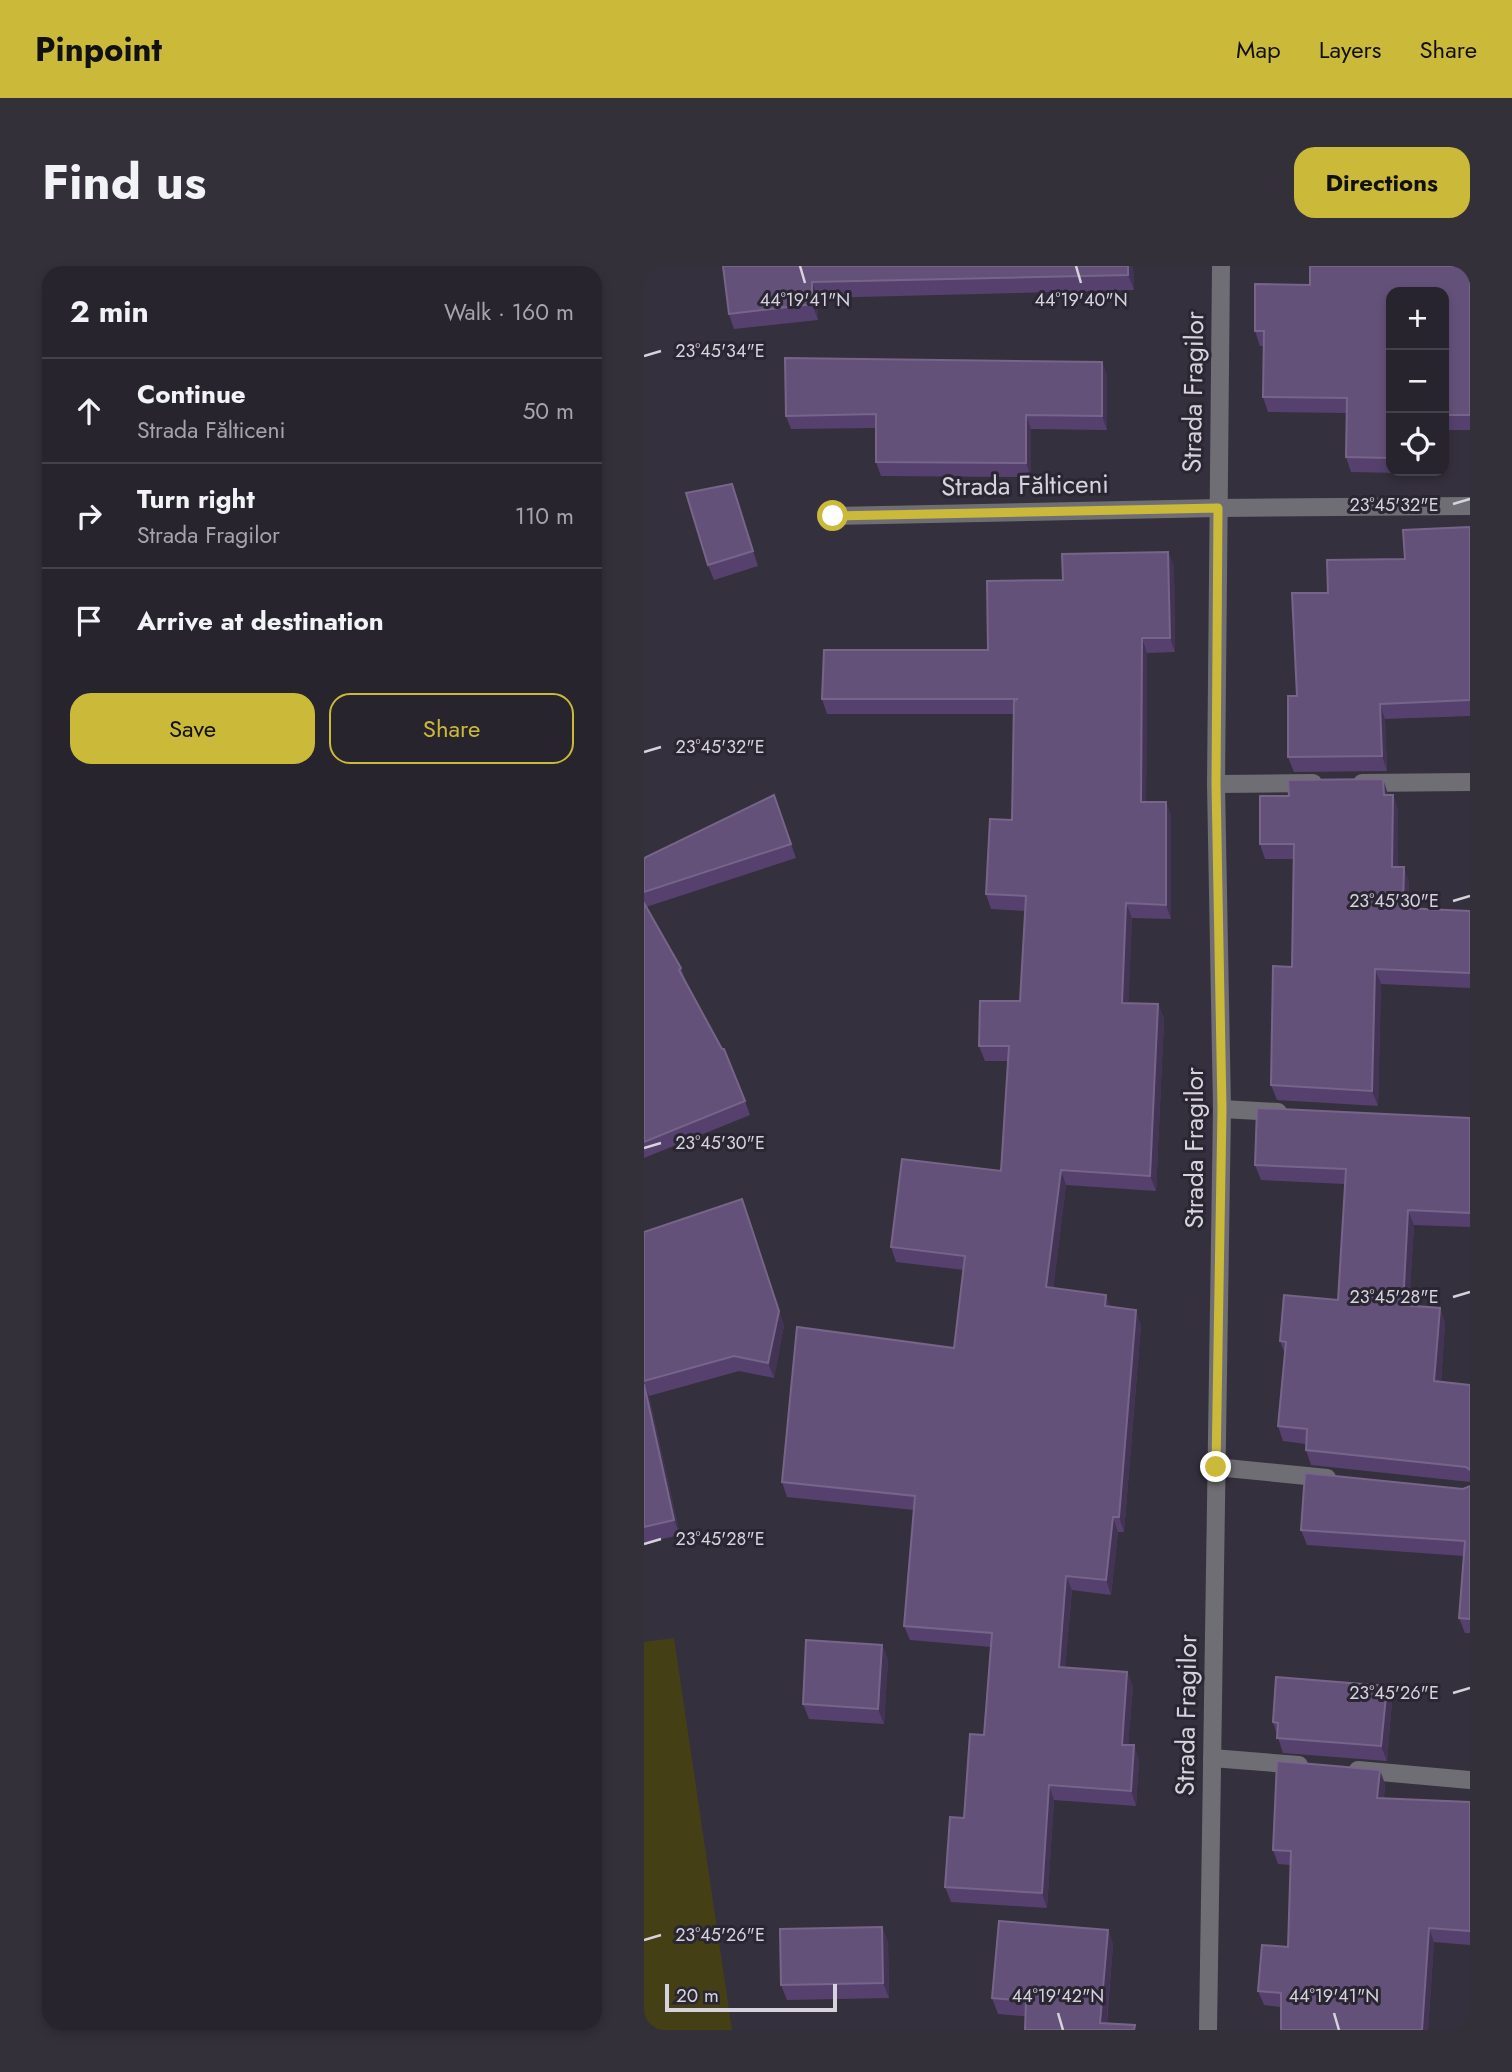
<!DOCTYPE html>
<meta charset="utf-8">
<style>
:root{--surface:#28242e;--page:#34303a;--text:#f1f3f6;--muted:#a5a4aa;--line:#44414a;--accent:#cbba39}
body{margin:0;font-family:Jost,sans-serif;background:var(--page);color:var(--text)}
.controls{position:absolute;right:21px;top:21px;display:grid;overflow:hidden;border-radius:14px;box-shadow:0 4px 10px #0003}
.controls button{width:63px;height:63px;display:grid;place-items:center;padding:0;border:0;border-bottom:2px solid var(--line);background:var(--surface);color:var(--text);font:35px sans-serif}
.scale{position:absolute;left:21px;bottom:18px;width:172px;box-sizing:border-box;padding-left:7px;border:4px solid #d7d3dc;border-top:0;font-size:19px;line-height:24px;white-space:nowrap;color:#d7d3dc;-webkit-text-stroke:5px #2b2633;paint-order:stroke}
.stop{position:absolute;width:21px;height:21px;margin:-16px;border:5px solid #cbba39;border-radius:50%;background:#fff}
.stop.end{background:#cbba39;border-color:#fff;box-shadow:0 2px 7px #0008}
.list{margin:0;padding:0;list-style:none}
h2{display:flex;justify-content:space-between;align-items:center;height:91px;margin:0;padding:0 28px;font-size:30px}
h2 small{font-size:23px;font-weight:400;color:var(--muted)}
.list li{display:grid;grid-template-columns:46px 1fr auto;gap:21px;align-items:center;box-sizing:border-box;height:105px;padding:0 28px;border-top:2px solid var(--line)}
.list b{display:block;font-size:26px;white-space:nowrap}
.list p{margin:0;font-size:23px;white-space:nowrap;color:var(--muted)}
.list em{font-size:23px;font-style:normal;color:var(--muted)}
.actions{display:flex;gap:14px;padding:21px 28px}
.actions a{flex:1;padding:16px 0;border:2px solid var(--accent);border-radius:21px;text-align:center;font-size:24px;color:var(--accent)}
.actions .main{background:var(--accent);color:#111}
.icon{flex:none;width:38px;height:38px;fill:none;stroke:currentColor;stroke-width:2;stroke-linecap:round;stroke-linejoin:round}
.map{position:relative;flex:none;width:826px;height:1764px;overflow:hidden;border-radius:21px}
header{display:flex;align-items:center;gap:42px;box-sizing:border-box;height:98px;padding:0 35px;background:var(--accent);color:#111}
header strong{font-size:33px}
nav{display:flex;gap:38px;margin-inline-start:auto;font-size:24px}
.intro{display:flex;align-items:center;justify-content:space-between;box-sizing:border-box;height:168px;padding:0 42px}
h1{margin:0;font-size:49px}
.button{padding:18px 32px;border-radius:21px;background:var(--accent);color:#111;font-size:24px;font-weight:700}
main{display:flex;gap:42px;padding:0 42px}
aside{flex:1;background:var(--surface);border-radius:21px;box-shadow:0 4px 10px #0003}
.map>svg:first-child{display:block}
</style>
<header>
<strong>Pinpoint</strong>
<nav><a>Map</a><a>Layers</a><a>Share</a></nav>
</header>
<div class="intro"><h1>Find us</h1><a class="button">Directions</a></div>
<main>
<aside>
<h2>2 min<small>Walk · 160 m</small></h2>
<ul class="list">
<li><svg class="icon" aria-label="ahead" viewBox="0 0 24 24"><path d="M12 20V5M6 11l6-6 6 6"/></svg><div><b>Continue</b><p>Strada Fălticeni</p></div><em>50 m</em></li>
<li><svg class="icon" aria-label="right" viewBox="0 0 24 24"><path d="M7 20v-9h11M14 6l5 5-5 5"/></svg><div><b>Turn right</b><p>Strada Fragilor</p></div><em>110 m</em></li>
<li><svg class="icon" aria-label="arrive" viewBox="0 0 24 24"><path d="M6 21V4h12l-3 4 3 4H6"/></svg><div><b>Arrive at destination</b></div></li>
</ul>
<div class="actions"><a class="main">Save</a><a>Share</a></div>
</aside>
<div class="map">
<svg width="826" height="1764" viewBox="0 0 826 1764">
<rect width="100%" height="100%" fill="#35303d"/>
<polygon fill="#453f15" points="30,1372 88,1764 0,1764 0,1376"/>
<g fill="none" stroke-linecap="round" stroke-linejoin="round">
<g stroke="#706e75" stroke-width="18">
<polyline points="189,250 574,242 826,240"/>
<polyline points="718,517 826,516"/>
<polyline points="572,518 669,517"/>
<polyline points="578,843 634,846"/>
<polyline points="572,1201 683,1212"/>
<polyline points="568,1492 655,1499"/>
<polyline points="714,1504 826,1514"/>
<polyline points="564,1764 578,843 572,518 577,0"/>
</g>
</g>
<g fill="#56416e">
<polygon points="79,0 489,0 490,24 174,32 174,54 90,63 85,48"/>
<polygon points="826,0 826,164 800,164 800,26 747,26 747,205 755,205 755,207 707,206 702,191 703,147 624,146 619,131 620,80 616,80 611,65 666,19"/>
<polygon points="458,96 463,110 463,164 387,163 387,211 237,210 232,196 232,162 147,163 142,150"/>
<polygon points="88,218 114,300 70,314 64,299"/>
<polygon points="826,261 826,450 741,453 743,505 650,506 644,491 684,327 761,293"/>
<polygon points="524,286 530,301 531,386 503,387 502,536 522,536 527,551 527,653 488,652 484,737 514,738 520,753 512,925 422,919 409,1022 467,1041 497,1059 480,1266 474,1266 467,1329 428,1324 421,1402 483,1406 489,1421 484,1479 495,1494 492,1540 410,1534 403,1642 307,1636 301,1621 320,1552 340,1469 347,1381 266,1374 260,1360 270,1244 143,1231 138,1216 310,1082 320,1004 252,996 247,981 357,905 364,795 341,795 335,780 376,735 381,645 347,643 342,628 368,554 370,448 183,448 178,433 344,384 419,314"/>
<polygon points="130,529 152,592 2,641 37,702 42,716 101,835 106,849 0,892 0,592"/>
<polygon points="744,529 749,529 754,544 754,601 765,616 765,642 826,645 826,722 737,718 734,840 633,834 627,819 648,701 649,593 621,593 616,578"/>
<polygon points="826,852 826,961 770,959 765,1039 796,1042 801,1057 797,1116 826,1119 826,1216 667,1199 662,1184 662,1178 639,1175 634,1160 641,1088 636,1075 694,1034 701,918 617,914 611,899"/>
<polygon points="0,966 140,1059 130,1112 95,1105 5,1130 36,1269 0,1277"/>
<polygon points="826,1220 826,1367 821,1367 815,1352 820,1290 663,1279 657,1264 819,1223"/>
<polygon points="238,1379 244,1394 240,1458 165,1453 159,1438"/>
<polygon points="748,1435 743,1495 639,1487 629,1456"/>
<polygon points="741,1518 740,1532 826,1536 826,1679 790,1676 784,1764 637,1764 637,1741 620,1739 614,1725 644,1681 646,1599 634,1598 629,1584"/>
<polygon points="238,1661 244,1676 245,1732 143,1734 137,1719"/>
<polygon points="464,1664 469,1679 463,1757 354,1748 348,1732"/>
</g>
<g fill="#433456">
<polygon points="484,0 489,0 490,24 484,9"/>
<polygon points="168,16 174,32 174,54 168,38"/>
<polygon points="458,96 463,110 463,164 458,150"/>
<polygon points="382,149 387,163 387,211 382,197"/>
<polygon points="88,218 94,233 114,300 109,285"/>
<polygon points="524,286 530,301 531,386 526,372"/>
<polygon points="498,372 503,387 502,551 497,536"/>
<polygon points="736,438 741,453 743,505 738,490"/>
<polygon points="739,513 744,528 745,544 740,529"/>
<polygon points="749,529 754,544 754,616 748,601"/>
<polygon points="522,536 527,551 527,653 522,639"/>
<polygon points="760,601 765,616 764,657 759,642"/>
<polygon points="482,637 488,652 484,752 478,737"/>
<polygon points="731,703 737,718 734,840 728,825"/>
<polygon points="514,738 520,753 512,925 506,910"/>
<polygon points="417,904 422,919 408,1035 402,1021"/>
<polygon points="764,944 770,959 764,1054 759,1039"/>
<polygon points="104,948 140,1059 130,1112 124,1097"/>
<polygon points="462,1029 468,1044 461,1040"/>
<polygon points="796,1042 801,1057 796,1130 790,1115"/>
<polygon points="492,1044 497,1059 480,1266 475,1251"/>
<polygon points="0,1117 5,1130 36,1269 30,1254"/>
<polygon points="469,1251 474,1266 467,1329 462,1314"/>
<polygon points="422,1310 428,1324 420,1416 415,1401"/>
<polygon points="238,1379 244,1394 240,1458 234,1443"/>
<polygon points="483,1406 489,1421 483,1493 478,1479"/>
<polygon points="743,1420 748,1435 743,1495 737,1480"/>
<polygon points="490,1479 495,1494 492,1540 487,1525"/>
<polygon points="736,1504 741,1518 738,1546 733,1532"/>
<polygon points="405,1519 410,1534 403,1642 398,1627"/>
<polygon points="238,1661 244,1676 245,1732 239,1717"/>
<polygon points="785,1662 790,1676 784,1764 778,1764"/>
<polygon points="464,1664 469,1679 462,1764 456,1757"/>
</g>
<g fill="#64517a" stroke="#766589" stroke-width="2">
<polygon points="79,0 484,0 484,9 168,16 168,38 85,48"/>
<polygon points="666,0 826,0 826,149 800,149 800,26 747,26 747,192 702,191 703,132 619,131 620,65 611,65 611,18 666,19"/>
<polygon points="141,92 458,96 458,150 382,149 382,197 232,196 232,148 142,150"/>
<polygon points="88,218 109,285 64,299 42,227"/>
<polygon points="826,261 826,434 736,438 738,490 644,491 644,430 653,430 648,327 684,327 683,294 761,293 759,264"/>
<polygon points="524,286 526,372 498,372 497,536 522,536 522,639 482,637 478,737 514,738 506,910 417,904 402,1021 462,1029 461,1040 492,1044 475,1251 469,1251 462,1314 422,1310 415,1401 483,1406 478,1479 490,1479 487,1525 405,1519 398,1627 301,1621 306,1551 320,1552 326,1468 340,1469 348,1367 260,1360 271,1230 138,1216 153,1061 310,1082 321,990 247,981 258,893 357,905 365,780 335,780 336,735 376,735 382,630 342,628 346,553 368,554 370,434 374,433 178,433 180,384 344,384 343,315 419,314 418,288"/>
<polygon points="739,513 740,529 749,529 748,601 760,601 759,642 826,645 826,707 731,703 728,825 627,819 629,700 648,701 650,578 616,578 616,530 645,530 644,514"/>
<polygon points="130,529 147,578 0,626 0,592"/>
<polygon points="0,637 37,702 35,704 78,783 80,783 101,835 0,876"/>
<polygon points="613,842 826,852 826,947 764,944 759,1039 796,1042 790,1115 826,1119 826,1204 822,1201 662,1184 663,1163 634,1160 642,1076 636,1075 640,1029 694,1034 702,903 611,899"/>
<polygon points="98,933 135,1045 124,1097 90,1090 0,1115 0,966"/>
<polygon points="0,1118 30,1254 0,1261"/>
<polygon points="661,1207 819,1223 826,1220 826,1353 815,1352 821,1275 657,1264"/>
<polygon points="162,1374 238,1379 234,1443 159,1438"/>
<polygon points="632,1411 743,1420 737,1480 633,1472 634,1457 629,1456"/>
<polygon points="633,1495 736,1504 733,1532 826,1536 826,1665 785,1662 778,1764 637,1764 637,1727 614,1725 618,1679 644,1681 647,1585 629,1584"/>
<polygon points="355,1655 464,1664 456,1757 491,1759 490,1764 381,1764 382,1735 348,1732"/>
<polygon points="238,1661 239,1717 137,1719 136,1663"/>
</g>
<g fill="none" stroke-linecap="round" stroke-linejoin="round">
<polyline stroke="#cbba39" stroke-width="9" points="189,250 574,242 572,518 578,843 572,1201"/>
</g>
<path fill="none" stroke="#d7d3dc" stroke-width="2.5" d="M156,0l5,17M432,0l5,17M0,90l17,-5M809,238l17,-5M0,486l17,-5M809,635l17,-5M0,882l17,-5M809,1031l17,-5M0,1278l17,-5M809,1427l17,-5M0,1674l17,-5M414,1747l5,17M690,1747l5,17"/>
<g text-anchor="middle" stroke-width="6" stroke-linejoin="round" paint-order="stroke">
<g font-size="26" fill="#d7d3dc" stroke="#2b2633">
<text transform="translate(549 126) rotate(-89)" y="9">Strada Fragilor</text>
<text transform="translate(381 219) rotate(-1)" y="9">Strada Fălticeni</text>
<text transform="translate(550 882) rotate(-90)" y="9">Strada Fragilor</text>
<text transform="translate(542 1449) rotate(-89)" y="9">Strada Fragilor</text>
</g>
</g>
<g font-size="18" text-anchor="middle" fill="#d7d3dc" stroke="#2b2633" stroke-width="6" stroke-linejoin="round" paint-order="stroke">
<text x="161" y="40">44°19'41"N</text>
<text x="437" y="40">44°19'40"N</text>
<text x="76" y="91">23°45'34"E</text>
<text x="750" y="245">23°45'32"E</text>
<text x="76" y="487">23°45'32"E</text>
<text x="750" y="641">23°45'30"E</text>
<text x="76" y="883">23°45'30"E</text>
<text x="750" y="1037">23°45'28"E</text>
<text x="76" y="1279">23°45'28"E</text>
<text x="750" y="1433">23°45'26"E</text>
<text x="76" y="1675">23°45'26"E</text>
<text x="414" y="1736">44°19'42"N</text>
<text x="690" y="1736">44°19'41"N</text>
</g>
</svg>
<div class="controls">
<button>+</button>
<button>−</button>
<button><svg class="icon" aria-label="locate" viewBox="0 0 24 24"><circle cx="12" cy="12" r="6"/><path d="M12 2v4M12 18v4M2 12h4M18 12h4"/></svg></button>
</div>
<div class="scale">20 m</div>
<div class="stop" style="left:189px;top:250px"></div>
<div class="stop end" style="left:572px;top:1201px"></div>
</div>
</main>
